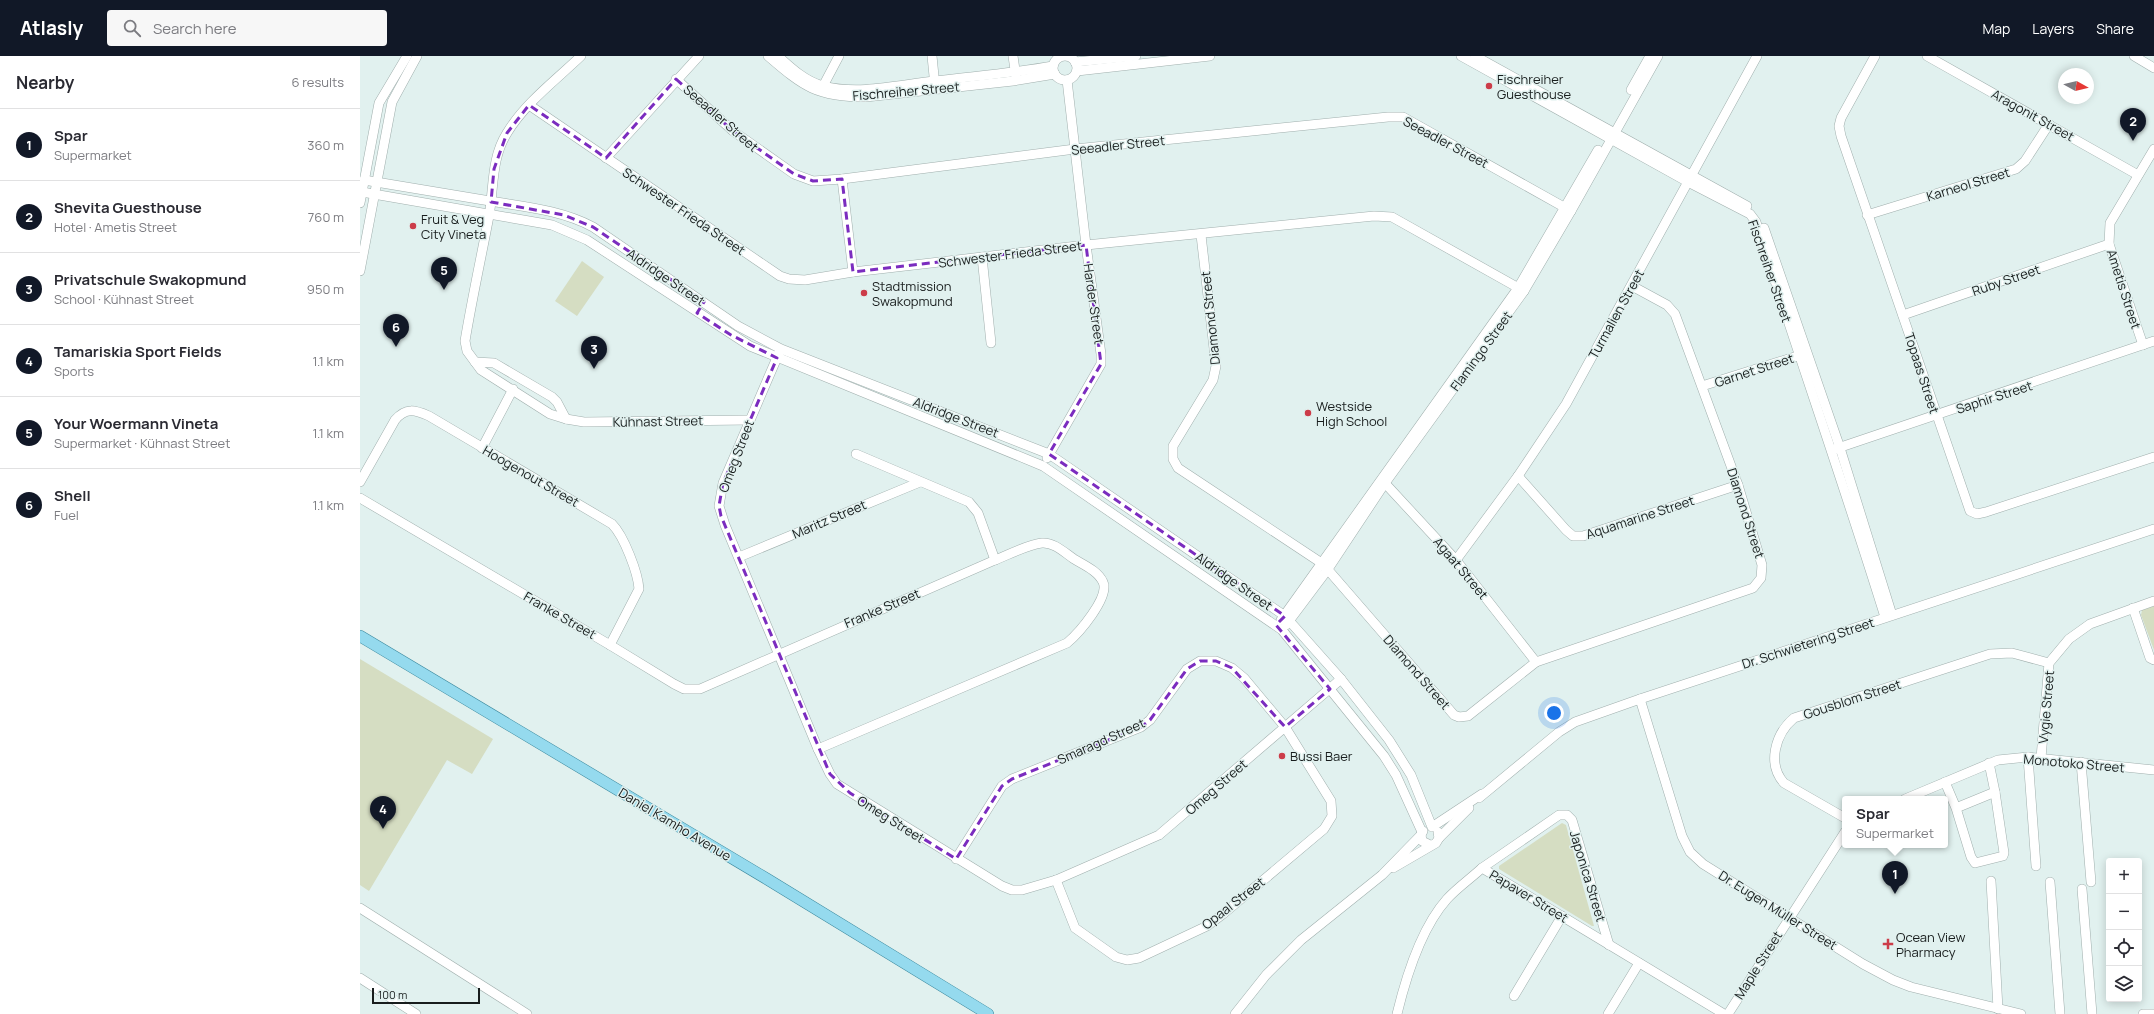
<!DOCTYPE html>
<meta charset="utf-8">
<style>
:root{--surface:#fff;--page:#f7f7f7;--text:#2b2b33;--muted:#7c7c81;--line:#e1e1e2;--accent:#111827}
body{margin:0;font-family:Manrope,sans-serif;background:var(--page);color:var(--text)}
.controls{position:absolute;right:12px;bottom:12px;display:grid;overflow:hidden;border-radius:4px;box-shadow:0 2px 10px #0003}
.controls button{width:36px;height:36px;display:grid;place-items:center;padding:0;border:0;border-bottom:1px solid var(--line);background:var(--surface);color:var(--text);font:20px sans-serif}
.compass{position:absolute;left:1698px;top:12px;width:36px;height:36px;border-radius:50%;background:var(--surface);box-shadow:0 2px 10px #0003;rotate:98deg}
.scale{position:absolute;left:12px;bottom:10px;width:108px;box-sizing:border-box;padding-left:4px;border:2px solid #181d1d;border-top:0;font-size:11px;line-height:14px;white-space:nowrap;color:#181d1d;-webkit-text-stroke:3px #e1f1ef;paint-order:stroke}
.you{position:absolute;left:1194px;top:657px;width:14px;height:14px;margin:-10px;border:3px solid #fff;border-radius:50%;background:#1a73e8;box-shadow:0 0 0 6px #1a73e833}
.badge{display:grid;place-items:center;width:26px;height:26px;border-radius:50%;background:var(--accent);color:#fff;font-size:13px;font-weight:700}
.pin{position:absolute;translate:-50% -33px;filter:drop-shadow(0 1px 2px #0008)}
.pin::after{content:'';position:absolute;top:21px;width:14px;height:12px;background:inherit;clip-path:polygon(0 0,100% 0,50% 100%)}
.popup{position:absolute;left:1482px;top:740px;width:106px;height:52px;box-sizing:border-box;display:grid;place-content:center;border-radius:4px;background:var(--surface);filter:drop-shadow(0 1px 3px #0005);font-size:13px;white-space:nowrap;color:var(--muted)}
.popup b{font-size:15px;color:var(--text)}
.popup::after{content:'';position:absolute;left:50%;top:100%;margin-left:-8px;border:8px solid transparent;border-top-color:var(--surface)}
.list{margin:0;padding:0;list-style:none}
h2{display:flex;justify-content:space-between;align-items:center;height:52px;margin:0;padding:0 16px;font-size:17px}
h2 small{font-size:13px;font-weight:400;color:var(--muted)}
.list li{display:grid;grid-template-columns:26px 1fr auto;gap:12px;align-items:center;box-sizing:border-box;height:72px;padding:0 16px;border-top:1px solid var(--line)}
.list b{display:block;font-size:15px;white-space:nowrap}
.list p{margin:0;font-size:13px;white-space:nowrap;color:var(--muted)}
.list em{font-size:13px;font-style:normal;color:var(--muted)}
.icon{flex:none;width:22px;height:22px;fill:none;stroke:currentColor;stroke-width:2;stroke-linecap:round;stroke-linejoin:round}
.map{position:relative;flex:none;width:1794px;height:958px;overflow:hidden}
header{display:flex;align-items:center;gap:24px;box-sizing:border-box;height:56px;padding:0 20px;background:var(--accent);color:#fff}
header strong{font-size:19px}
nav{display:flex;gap:22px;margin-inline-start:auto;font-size:14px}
.search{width:280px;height:36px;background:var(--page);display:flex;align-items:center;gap:10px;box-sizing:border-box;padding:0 14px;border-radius:4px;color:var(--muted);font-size:15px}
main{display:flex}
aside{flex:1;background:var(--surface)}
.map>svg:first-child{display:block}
</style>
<header>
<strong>Atlasly</strong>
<div class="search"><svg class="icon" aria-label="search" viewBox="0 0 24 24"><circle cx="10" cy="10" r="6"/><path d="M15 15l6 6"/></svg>Search here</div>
<nav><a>Map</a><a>Layers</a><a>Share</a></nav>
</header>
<main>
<aside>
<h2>Nearby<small>6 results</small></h2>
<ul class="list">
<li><span class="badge">1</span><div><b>Spar</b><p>Supermarket</p></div><em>360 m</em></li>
<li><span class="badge">2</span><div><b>Shevita Guesthouse</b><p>Hotel · Ametis Street</p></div><em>760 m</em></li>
<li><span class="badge">3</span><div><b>Privatschule Swakopmund</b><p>School · Kühnast Street</p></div><em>950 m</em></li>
<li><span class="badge">4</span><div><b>Tamariskia Sport Fields</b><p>Sports</p></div><em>1.1 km</em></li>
<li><span class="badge">5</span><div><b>Your Woermann Vineta</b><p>Supermarket · Kühnast Street</p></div><em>1.1 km</em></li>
<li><span class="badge">6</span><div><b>Shell</b><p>Fuel</p></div><em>1.1 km</em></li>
</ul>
</aside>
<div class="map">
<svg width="1794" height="958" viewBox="0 0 1794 958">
<rect width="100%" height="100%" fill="#e1f1ef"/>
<g fill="#d5ddc2">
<polygon points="222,205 244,221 217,260 195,245"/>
<polygon points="1794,550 1794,594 1781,559 1782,554"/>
<polygon points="0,603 133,683 112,718 87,704 9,835 0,829"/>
<polygon points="1202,767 1206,769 1234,870 1232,870 1139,813 1139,810"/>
</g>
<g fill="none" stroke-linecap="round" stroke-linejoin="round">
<g stroke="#a0afad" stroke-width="10">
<g id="minor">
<path d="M221,0c-25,24 -56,47 -74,77 -16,25 -13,55 -18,83 -8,42 -17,83 -24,125l2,10 14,19 69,44 16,5 18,3 165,-2"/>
<path d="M408,0c36,31 49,41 98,41l147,-16 42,-7"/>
<path d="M418,0c13,12 27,25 45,30 37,9 75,-1 112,-5 40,-5 79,-8 118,-15"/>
<polyline points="572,0 575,30"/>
<polyline points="653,0 656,21"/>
<path d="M1101,0l227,126 62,32 6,8c42,132 88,263 129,395"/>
<polyline points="1115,0 1387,150"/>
<polyline points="1515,0 1481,62 1479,70 1481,80 1610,455 1617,458 1626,456 1794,401"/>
<polyline points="1567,0 1778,119"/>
<polyline points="1774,0 1794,12"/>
<circle cx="705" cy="12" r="12"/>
<polyline points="715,6 776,0"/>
<polyline points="717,15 850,0"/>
<polyline points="316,23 373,75 434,118 453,125 482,123 715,93 1028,61 1043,61 1211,155"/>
<polyline points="461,34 479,0"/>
<polyline points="1271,34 1290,0"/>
<polyline points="169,49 420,220 429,223 445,224 493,216 726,189 1014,160 1032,161 1164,235"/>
<polyline points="246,102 339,0"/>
<polyline points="482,123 493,216"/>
<path d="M4,124c42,7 84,14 126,21 35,6 71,9 103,26l145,99 43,23 268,105 236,162 56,63 48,61 22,35 21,52 50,-33"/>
<polyline points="2,136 192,169 227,184 390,290 683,410 922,574 1024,700 1036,719 1062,776"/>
<polyline points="0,147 19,47 47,0"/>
<polyline points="1507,159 1656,113 1665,105 1689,68"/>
<polyline points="1404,172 1480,392 1532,559"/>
<polyline points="841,179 856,310 853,324 813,390 813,403 818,412 963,508 1094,659 1099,661 1108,660 1176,606 1393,532 1401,522 1402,509 1378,429 1315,258 1307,249 1272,230"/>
<polyline points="622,201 631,287"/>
<polyline points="0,215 32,46 57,0"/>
<polyline points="1543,259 1749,188"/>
<polyline points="1783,289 1749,188 1750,167 1794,93"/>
<polyline points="419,297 363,427 359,450 365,469 458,693 470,718 477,728 642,830 652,834 662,834 696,824 799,779 981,623"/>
<polyline points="115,306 134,307 192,341 197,346 206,363"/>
<polyline points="1342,330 1444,298"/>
<polyline points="122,392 153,333"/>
<polyline points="1475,393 1794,285"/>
<polyline points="496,398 609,446 618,457 635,504"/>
<polyline points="687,402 741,308 741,298 726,189 707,24"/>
<polyline points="1158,420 1206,474 1213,480 1223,480 1378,429"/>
<polyline points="1022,424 1096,504 1176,606"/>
<path d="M0,426l35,-62c11,-13 20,-10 34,-4l183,108c12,12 26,49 27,65l-29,56"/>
<path d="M0,442l250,147 64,39 10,5h16l295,-129c13,-5 34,-16 47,-17 12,-1 23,10 32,16 10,6 24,12 29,23 7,15 -24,51 -36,61l-249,106"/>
<polyline points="379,501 560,426"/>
<polyline points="1096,504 1158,420 1206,348 1397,0"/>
<polyline points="1773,552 1790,602 1794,604"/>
<polyline points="921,564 1158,232 1238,94"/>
<polyline points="926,569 968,513 1025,427 1164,235 1211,155 1298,0"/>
<polyline points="1280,643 1322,780 1330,796 1343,808 1503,908 1533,924 1551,931 1661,958"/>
<polyline points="1668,701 1676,810"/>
<polyline points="1681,702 1689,607 1709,583 1730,568 1794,545"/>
<polyline points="1721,706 1731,826"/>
<polyline points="1629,707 1635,736"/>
<polyline points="1585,726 1596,752 1611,801 1615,807 1643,800 1644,797 1635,736 1596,752"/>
<polyline points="1119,742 1199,676 1215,666 1280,643 1794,473"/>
<polyline points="1545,743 1638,704 1668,701 1794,714"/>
<path d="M1485,762l-61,-35c-17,-19 -9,-49 10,-65l196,-64 22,-1 37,10"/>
<polyline points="1063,775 1061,779 1062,785 1070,789"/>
<polyline points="1079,782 1109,752"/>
<polyline points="596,803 642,730 652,723 781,671 790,664 827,613 840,605 856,605 872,612 884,622 925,671 971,745 972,760 964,773 863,858 847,870 779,902 767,904 756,901 715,872 696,824"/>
<polyline points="1033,812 1076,787 1079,782 1078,776"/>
<polyline points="1122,812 1199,759 1207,759 1212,764 1249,889"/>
<polyline points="1631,825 1638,953"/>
<polyline points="1690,826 1700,958"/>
<polyline points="1722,833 1732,958"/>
<polyline points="0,852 167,958"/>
<polyline points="0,922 56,958"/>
<polyline points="1154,940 1202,860"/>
<polyline points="875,958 906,919 941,884 1022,819 1061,779"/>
<path d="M1037,958c9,-37 24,-86 50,-115 10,-11 23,-20 35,-31l242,146"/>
<polyline points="1248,958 1279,907"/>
<polyline points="1368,958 1485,776"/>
<polyline points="1783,958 1794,958"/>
</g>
</g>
<g stroke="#3b889d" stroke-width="12">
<polyline id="major" points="0,580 407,823 628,958"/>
</g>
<use href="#minor" stroke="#fff" stroke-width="9"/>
<use href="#major" stroke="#95daee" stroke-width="11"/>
</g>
<path fill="none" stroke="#7b2cbf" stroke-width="3" stroke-dasharray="8 5" stroke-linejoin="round" d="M316,23l57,52 61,43 19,7 29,-2 11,93 233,-27 15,119 -52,90 236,162 -9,9 54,64 -45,38 -53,-59 -16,-7h-16l-13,8 -37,51 -9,7 -129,52 -10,7 -46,73 -106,-66 -20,-19 -109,-258 -2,-10 4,-23 54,-125 -46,-23 -34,-22 7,-11 -111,-75 -29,-12 -73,-13 3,-33 13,-36 22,-28 77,53z"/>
<g fill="#cc3c49" stroke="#e1f1ef" stroke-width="1.5">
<circle cx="1129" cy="30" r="4"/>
<circle cx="53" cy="170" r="4"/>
<circle cx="504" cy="237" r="4"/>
<circle cx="948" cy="357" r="4"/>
<circle cx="922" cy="700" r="4"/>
<path d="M1526 882h4v4h4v4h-4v4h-4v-4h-4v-4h4z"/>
</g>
<g text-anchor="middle" stroke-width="3" stroke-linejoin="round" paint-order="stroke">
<g font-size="13" fill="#181d1d" stroke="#e1f1ef" text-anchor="start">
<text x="1137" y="28">Fischreiher<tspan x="1137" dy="15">Guesthouse</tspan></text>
<text x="61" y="168">Fruit &amp; Veg<tspan x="61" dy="15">City Vineta</tspan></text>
<text x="512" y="235">Stadtmission<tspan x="512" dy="15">Swakopmund</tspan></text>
<text x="956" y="355">Westside<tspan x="956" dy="15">High School</tspan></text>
<text x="930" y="705">Bussi Baer</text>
<text x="1536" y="886">Ocean View<tspan x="1536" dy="15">Pharmacy</tspan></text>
</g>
<g font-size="13" fill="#181d1d" stroke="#e1f1ef">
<text transform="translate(546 35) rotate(-5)" y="5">Fischreiher Street</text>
<text transform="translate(1673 59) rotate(29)" y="5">Aragonit Street</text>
<text transform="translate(361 62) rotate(41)" y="5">Seeadler Street</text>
<text transform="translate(1086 86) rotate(28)" y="5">Seeadler Street</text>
<text transform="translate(758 89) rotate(-6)" y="5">Seeadler Street</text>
<text transform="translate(1608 128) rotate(-17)" y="5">Karneol Street</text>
<text transform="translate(324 155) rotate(34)" y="5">Schwester Frieda Street</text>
<text transform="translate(650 198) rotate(-7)" y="5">Schwester Frieda Street</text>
<text transform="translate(1410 215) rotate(71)" y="5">Fischreiher Street</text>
<text transform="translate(306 221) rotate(34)" y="5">Aldridge Street</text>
<text transform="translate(1646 224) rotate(-19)" y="5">Ruby Street</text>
<text transform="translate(1764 233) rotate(72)" y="5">Ametis Street</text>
<text transform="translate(734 248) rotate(82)" y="5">Harder Street</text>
<text transform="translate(1256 258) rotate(-61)" y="5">Turmalien Street</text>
<text transform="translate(850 262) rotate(-96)" y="5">Diamond Street</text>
<text transform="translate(1121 295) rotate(-54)" y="5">Flamingo Street</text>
<text transform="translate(1394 314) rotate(-18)" y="5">Garnet Street</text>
<text transform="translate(1562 317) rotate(72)" y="5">Topaas Street</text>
<text transform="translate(1634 341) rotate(-18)" y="5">Saphir Street</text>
<text transform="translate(596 361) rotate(21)" y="5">Aldridge Street</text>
<text transform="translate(298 365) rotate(-1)" y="5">Kühnast Street</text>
<text transform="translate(376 400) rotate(-69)" y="5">Omeg Street</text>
<text transform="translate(171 420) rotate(30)" y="5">Hoogenout Street</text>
<text transform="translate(1386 457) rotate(72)" y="5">Diamond Street</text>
<text transform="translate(1280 461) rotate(-18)" y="5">Aquamarine Street</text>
<text transform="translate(469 463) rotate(-23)" y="5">Maritz Street</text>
<text transform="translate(1101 512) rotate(50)" y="5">Agaat Street</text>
<text transform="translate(874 525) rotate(35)" y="5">Aldridge Street</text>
<text transform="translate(522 552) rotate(-23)" y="5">Franke Street</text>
<text transform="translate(200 559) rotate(30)" y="5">Franke Street</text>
<text transform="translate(1448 587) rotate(-18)" y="5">Dr. Schwietering Street</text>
<text transform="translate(1057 616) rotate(49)" y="5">Diamond Street</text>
<text transform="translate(1492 643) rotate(-18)" y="5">Gousblom Street</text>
<text transform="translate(1686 651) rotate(-85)" y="5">Vygie Street</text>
<text transform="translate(741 685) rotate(-24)" y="5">Smaragd Street</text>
<text transform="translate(1714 707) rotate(5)" y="5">Monotoko Street</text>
<text transform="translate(856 731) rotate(-41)" y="5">Omeg Street</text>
<text transform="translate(531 763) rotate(32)" y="5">Omeg Street</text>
<text transform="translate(315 768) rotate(31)" y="5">Daniel Kamho Avenue</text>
<text transform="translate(1228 820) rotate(73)" y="5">Japonica Street</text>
<text transform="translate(1169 840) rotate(31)" y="5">Papaver Street</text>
<text transform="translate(873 847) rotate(-38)" y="5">Opaal Street</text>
<text transform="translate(1418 854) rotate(32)" y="5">Dr. Eugen Müller Street</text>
<text transform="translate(1398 909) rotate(-58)" y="5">Maple Street</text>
</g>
</g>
</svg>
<div class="controls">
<button>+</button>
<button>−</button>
<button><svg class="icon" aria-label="locate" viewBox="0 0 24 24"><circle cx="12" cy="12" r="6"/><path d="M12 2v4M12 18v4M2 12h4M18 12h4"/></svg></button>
<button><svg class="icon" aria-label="layers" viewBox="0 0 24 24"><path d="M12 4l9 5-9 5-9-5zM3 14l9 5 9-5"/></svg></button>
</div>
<svg class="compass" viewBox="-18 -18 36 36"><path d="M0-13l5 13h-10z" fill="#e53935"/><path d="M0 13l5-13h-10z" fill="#7c7c81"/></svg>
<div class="scale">100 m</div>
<div class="you"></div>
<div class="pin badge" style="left:1535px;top:838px">1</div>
<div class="popup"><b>Spar</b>Supermarket</div>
<div class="pin badge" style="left:1773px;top:85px">2</div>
<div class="pin badge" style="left:234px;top:313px">3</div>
<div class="pin badge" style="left:23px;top:773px">4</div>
<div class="pin badge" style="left:84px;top:234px">5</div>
<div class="pin badge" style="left:36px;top:291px">6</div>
</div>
</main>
